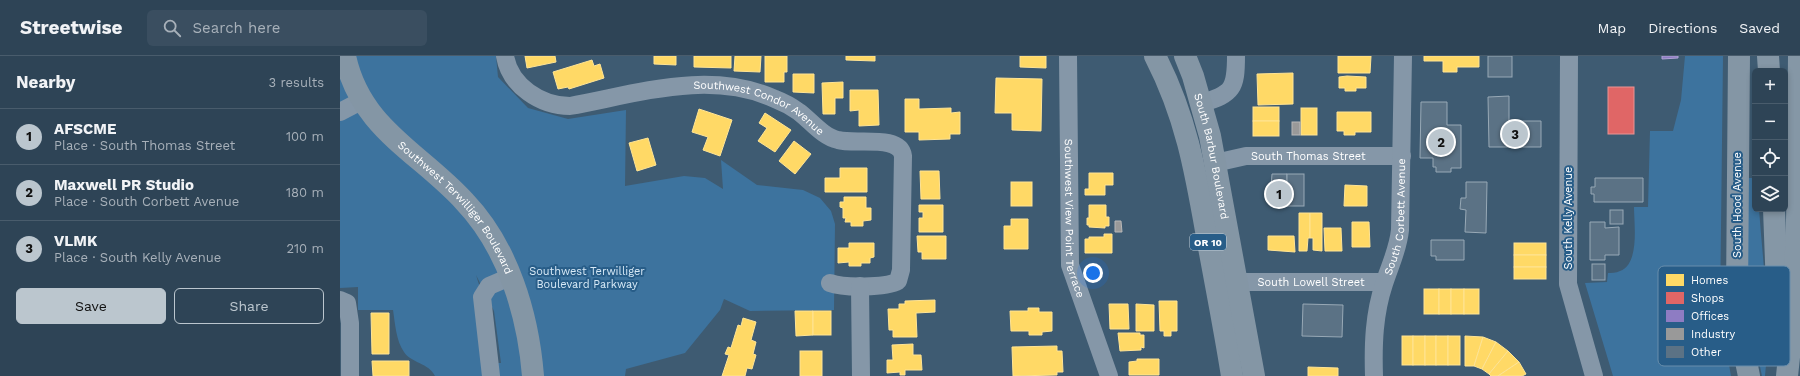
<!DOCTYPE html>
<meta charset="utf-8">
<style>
:root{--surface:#2e4456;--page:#3a4e60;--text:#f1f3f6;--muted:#a7b0b9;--line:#495c6c;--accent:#bbc6ce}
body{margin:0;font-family:"Work Sans",sans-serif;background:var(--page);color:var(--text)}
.controls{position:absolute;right:12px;top:12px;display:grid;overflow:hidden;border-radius:6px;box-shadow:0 2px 6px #0003}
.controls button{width:36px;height:36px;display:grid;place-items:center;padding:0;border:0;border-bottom:1px solid var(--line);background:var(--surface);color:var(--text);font:20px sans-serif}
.you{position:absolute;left:753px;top:217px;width:14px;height:14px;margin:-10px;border:3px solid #fff;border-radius:50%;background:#1a73e8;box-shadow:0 0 0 6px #1a73e833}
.badge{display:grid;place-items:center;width:26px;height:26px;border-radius:50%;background:var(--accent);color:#111;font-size:13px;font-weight:700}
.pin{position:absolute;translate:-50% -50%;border:2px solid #fff;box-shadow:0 1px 4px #0006}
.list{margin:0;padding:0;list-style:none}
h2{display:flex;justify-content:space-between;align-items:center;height:52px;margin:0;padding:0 16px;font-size:17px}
h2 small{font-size:13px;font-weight:400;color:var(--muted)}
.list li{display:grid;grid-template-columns:26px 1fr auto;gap:12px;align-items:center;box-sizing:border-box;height:56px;padding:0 16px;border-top:1px solid var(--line)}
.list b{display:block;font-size:15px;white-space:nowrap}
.list p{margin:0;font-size:13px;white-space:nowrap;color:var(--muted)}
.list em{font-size:13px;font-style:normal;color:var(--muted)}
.actions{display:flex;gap:8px;padding:12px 16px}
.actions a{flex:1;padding:9px 0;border:1px solid var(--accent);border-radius:6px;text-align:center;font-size:14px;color:var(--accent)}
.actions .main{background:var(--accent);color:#111}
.icon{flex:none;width:22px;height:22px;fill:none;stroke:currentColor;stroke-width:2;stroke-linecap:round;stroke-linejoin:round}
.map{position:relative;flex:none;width:1460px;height:320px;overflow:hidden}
header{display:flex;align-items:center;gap:24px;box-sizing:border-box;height:56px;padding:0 20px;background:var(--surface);border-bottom:1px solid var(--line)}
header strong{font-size:19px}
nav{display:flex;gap:22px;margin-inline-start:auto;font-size:14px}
.search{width:280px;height:36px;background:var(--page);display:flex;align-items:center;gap:10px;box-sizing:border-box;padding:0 14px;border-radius:6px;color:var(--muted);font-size:15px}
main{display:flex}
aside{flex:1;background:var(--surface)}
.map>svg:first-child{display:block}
</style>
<header>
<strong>Streetwise</strong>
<div class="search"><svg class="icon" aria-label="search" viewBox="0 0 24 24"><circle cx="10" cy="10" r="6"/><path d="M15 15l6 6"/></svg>Search here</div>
<nav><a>Map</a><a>Directions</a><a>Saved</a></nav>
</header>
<main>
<aside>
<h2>Nearby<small>3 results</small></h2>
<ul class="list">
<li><span class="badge">1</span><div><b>AFSCME</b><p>Place · South Thomas Street</p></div><em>100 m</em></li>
<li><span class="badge">2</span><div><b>Maxwell PR Studio</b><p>Place · South Corbett Avenue</p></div><em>180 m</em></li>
<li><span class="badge">3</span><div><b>VLMK</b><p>Place · South Kelly Avenue</p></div><em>210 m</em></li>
</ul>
<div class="actions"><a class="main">Save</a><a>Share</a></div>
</aside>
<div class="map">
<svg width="1460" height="320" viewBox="0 0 1460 320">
<rect width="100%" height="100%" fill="#3e5b72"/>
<g fill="#3d739e" fill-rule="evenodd">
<path d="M0,0h156l2,21 30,31 40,11 58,-9 -1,76 59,-10 21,2 18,11 -2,-29 36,25 46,5 17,8 11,13 4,13 -1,86 -84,1 -26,-12 -4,11 -35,43 -59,16 -1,7h-190c-6,-13 -24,-13 -31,-24 -8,-11 -9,-29 -11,-42h-35v-23l-18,1zM136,219l18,36 7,52h-4l-14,-66z"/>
<path d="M1345,0h38l-3,258 11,62h-118l-28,-93 22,-1 1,-9c3,0 8,0 12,-2 20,-7 14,-48 14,-64h14l2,-76h23l8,-31z"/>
<path d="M1407,122h8v31h4c4,55 12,112 6,167h-3l-14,-65z"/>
</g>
<g fill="#ffd966" stroke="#ffe494">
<polygon points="185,0 215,0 216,6 187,12"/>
<polygon points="314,0 336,0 336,9 314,8"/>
<polygon points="354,0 391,0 391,12 354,11"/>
<polygon points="395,0 421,0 420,16 394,15"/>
<polygon points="425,0 447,0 447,16 444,16 444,26 425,26"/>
<polygon points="506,0 535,0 535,5 506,4"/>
<polygon points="680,0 706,0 706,12 680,11"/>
<polygon points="998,0 1031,0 1030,17 998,17"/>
<polygon points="1084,0 1139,0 1139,11 1117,11 1117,16 1103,16 1103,5 1084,5"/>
<polygon points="252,4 254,10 260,8 264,22 229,33 228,31 218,33 213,16"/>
<polygon points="953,17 953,48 918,49 917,18"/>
<polygon points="453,18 474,18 474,37 453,36"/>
<polygon points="1007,20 1026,21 1026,32 1016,32 1016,35 1005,35 1005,32 999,32 999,21"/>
<polygon points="656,22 702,23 701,75 672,74 672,57 655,57"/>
<polygon points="503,26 503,42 495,42 495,58 483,58 482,27"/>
<polygon points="510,34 538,34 539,69 519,70 519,54 510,55"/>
<polygon points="565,43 579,43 579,53 611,52 611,57 620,56 620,78 610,78 610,83 579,84 579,76 565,76"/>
<rect x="913" y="51" width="26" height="14"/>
<rect x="961" y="52" width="16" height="27"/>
<polygon points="359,53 392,64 380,100 363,94 368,81 352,76"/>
<polygon points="997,56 1031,56 1031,76 1015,76 1015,79 1004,79 1004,75 997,75"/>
<polygon points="425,57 451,74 435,96 418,85 427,72 419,67"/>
<rect x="913" y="65" width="26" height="15"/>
<polygon points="308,82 316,109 297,115 289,87"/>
<polygon points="454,85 471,98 455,118 439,105"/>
<polygon points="500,112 527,112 527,136 485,136 485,122 500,122"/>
<polygon points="580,115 599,115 600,143 581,143"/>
<polygon points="749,117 773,117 773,129 765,129 765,139 745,139 745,133 749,133"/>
<rect x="671" y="126" width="21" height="24"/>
<polygon points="1005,129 1027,130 1027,150 1004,150"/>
<polygon points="504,141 526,141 526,152 531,152 531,164 523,165 523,170 511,170 511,166 505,166 506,162 503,162 503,152 500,151 500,146 504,146"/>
<polygon points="579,149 603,149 603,176 579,176 579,162 583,162 583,156 579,156"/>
<polygon points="749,149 766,149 766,161 769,161 769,170 765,170 765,172 749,171 749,169 747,169 747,162 749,162"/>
<polygon points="959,157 970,157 970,182 968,182 967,195 959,195"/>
<polygon points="970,157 982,157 982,195 973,194 973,182 970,182"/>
<polygon points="671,163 688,163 688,193 664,193 664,170 671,170"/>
<polygon points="1012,166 1029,166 1030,191 1012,191"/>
<polygon points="984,172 1001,172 1002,195 985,195"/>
<polygon points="764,178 772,178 772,197 745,197 745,183 749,183 749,181 764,181"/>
<polygon points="577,180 606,180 606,203 582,203 582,196 578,196"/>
<polygon points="928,180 954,180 955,196 928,194"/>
<polygon points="509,187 534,187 534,201 530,202 530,207 521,207 521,210 509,210 509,206 498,207 498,192 509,192"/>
<rect x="1174" y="187" width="32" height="12"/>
<rect x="1174" y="199" width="32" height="12"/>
<rect x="1174" y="211" width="32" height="12"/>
<rect x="1084" y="233" width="15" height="25"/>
<rect x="1099" y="233" width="12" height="25"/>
<rect x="1111" y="233" width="13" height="25"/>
<rect x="1124" y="233" width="15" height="25"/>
<polygon points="595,244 595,256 576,257 577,281 553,281 553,274 549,274 548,253 559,253 559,248 565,248 565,245"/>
<polygon points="819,245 837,245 837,275 831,275 831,280 824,280 824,275 820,275"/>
<polygon points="769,248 788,248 789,273 770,273"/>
<polygon points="796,248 814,249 814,275 796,275"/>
<polygon points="688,252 699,252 699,256 712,256 712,275 702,276 702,279 689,279 689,275 671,275 670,255 688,255"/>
<polygon points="455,255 473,255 473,279 456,280"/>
<rect x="473" y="255" width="18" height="24"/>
<polygon points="31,257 49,257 49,298 32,298"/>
<polygon points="403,262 416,266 411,284 416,286 413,298 416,299 412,313 407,312 405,320 382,320 389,299 385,298 388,291 391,292 398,269 401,270"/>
<polygon points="778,277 800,277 800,279 804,279 804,292 801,291 801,294 780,295"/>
<rect x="1062" y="280" width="11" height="29"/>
<rect x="1073" y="280" width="12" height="29"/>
<rect x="1085" y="280" width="11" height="29"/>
<rect x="1096" y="280" width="12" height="29"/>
<rect x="1108" y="280" width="12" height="29"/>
<polygon points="1125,280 1143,281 1134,310 1125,310"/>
<polygon points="1143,281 1156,286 1142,313 1134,310"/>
<polygon points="1156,286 1168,295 1149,318 1142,313"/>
<polygon points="573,288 573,299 581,299 582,314 565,314 565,319 560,319 560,316 547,317 547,304 553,304 552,289"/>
<polygon points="717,290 717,295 722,295 723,316 717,316 717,319 673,320 672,291"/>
<rect x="460" y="295" width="22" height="25"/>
<polygon points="1168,295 1179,306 1158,320 1151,320 1149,318"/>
<polygon points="797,303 819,303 819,319 789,319 789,306 797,305"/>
<polygon points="32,305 69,305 69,320 33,320"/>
<polygon points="1179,306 1186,318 1182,320 1158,320"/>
<polygon points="968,311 998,312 998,320 968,320"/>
</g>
<rect fill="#e06666" stroke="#e99494" x="1268" y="31" width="26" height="47"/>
<polygon fill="#8e7cc3" stroke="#b0a3d5" points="1322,0 1338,0 1338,2 1322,3"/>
<g fill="#999" stroke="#b8b8b8">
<rect x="952" y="66" width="8" height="13"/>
<polygon points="775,165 781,165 782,176 775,176"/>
</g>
<g fill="#5b7285" stroke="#98a9b6">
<rect x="1148" y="0" width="24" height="21"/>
<polygon points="1169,40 1169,65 1201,65 1201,91 1149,91 1148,41"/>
<polygon points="1081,46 1107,46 1107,69 1121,69 1121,112 1111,112 1111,116 1096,116 1096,111 1093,111 1093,102 1080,102"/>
<polygon points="932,118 947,118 947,131 931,131"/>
<rect x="947" y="118" width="17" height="32"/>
<polygon points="1255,122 1303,122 1303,146 1254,146 1254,138 1251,138 1251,131 1255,131"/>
<polygon points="1126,126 1147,126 1146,177 1125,176 1126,154 1120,153 1121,142 1126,142"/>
<polygon points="931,131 947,131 947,144 932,144"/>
<rect x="1270" y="154" width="13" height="14"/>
<polygon points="1250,166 1265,166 1265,172 1279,171 1279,199 1265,199 1265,204 1250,204"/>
<polygon points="1091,184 1124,184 1124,204 1096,204 1096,200 1091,200"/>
<rect x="1252" y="208" width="13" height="16"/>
<polygon points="963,248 1003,249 1002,281 962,280"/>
</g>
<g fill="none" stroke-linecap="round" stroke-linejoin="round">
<g stroke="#8597a8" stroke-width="18">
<path id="s1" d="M165,0c5,30 36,50 65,50 67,-12 139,-37 205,-7 8,3 17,8 24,13 12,9 24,25 39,28 17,5 62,-6 65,16l-2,114 -3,11c-12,7 -55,7 -68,2"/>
<path id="s2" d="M728,0l2,209 39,111"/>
<polyline points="1229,0 1228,228 1254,320"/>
<path d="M862,47c31,-9 34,-15 34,-47"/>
<polyline points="0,56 21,45"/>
<path id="s3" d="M875,107l31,-7h156"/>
<path id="s4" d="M897,226h147"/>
<polyline points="520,230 521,320"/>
<polyline points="0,244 7,247 10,267 10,320"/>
<polyline points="151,320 142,241 149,230 170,221"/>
<path id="s5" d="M1034,320c-1,-32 0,-62 10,-92 6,-19 14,-34 16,-54l3,-174"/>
</g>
<g stroke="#8496a5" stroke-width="22">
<path id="s6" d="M5,0c15,72 74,96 119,145 44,46 64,113 69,175"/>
<path d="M815,0c32,62 41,118 53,186 8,44 17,89 24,134"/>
<path id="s7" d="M845,0l8,20 17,60 44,240"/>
<polyline points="1399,0 1397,238 1401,281 1409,320"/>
</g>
<g stroke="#8597a6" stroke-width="22">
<polyline points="1428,0 1429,15"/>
<polyline points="1434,153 1437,232 1451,263"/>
<path d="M1447,320c12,-106 11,-213 12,-320"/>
</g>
</g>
<g text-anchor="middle" stroke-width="4" stroke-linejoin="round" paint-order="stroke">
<rect fill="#285d88" stroke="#becedb" stroke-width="1" x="850" y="178" width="36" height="16" rx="3"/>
<g font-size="10" font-weight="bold" fill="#fff">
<text x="868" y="190">OR 10</text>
</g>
<g font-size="11" fill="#fff" stroke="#285d88">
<text dy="4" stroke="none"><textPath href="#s1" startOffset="285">Southwest Condor Avenue</textPath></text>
<text dy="4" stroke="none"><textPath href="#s7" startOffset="104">South Barbur Boulevard</textPath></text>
<text dy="4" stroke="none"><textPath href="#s3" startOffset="94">South Thomas Street</textPath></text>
<text transform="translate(1397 149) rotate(-90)" y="4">South Hood Avenue</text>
<text dy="4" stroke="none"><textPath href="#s6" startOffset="191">Southwest Terwilliger Boulevard</textPath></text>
<text dy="4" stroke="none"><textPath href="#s5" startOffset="162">South Corbett Avenue</textPath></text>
<text dy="4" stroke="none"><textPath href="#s2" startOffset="163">Southwest View Point Terrace</textPath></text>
<text transform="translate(1228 162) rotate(-90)" y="4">South Kelly Avenue</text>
<text dy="4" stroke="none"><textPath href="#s4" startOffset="74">South Lowell Street</textPath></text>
</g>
<g font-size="11" fill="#d8eaf7" stroke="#285d88">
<text x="247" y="219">Southwest Terwilliger<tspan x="247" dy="13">Boulevard Parkway</tspan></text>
</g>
</g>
<rect x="1318" y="210" width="132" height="100" rx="6" fill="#285d88" stroke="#688eac" stroke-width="1"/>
<rect x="1326" y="218" width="18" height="12" fill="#ffd966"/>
<rect x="1326" y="236" width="18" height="12" fill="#e06666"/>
<rect x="1326" y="254" width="18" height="12" fill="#8e7cc3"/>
<rect x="1326" y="272" width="18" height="12" fill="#999"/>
<rect x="1326" y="290" width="18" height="12" fill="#5b7285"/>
<g font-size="11" fill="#fff">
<text x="1351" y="228">Homes</text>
<text x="1351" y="246">Shops</text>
<text x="1351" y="264">Offices</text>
<text x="1351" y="282">Industry</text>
<text x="1351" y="300">Other</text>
</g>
</svg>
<div class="controls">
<button>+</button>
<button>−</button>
<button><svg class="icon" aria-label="locate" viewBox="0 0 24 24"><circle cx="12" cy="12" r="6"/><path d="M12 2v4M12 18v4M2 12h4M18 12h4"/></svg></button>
<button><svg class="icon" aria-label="layers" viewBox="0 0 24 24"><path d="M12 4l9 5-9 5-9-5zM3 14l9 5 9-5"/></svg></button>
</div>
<div class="you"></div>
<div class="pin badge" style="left:939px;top:138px">1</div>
<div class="pin badge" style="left:1101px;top:86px">2</div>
<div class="pin badge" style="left:1175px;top:78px">3</div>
</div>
</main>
